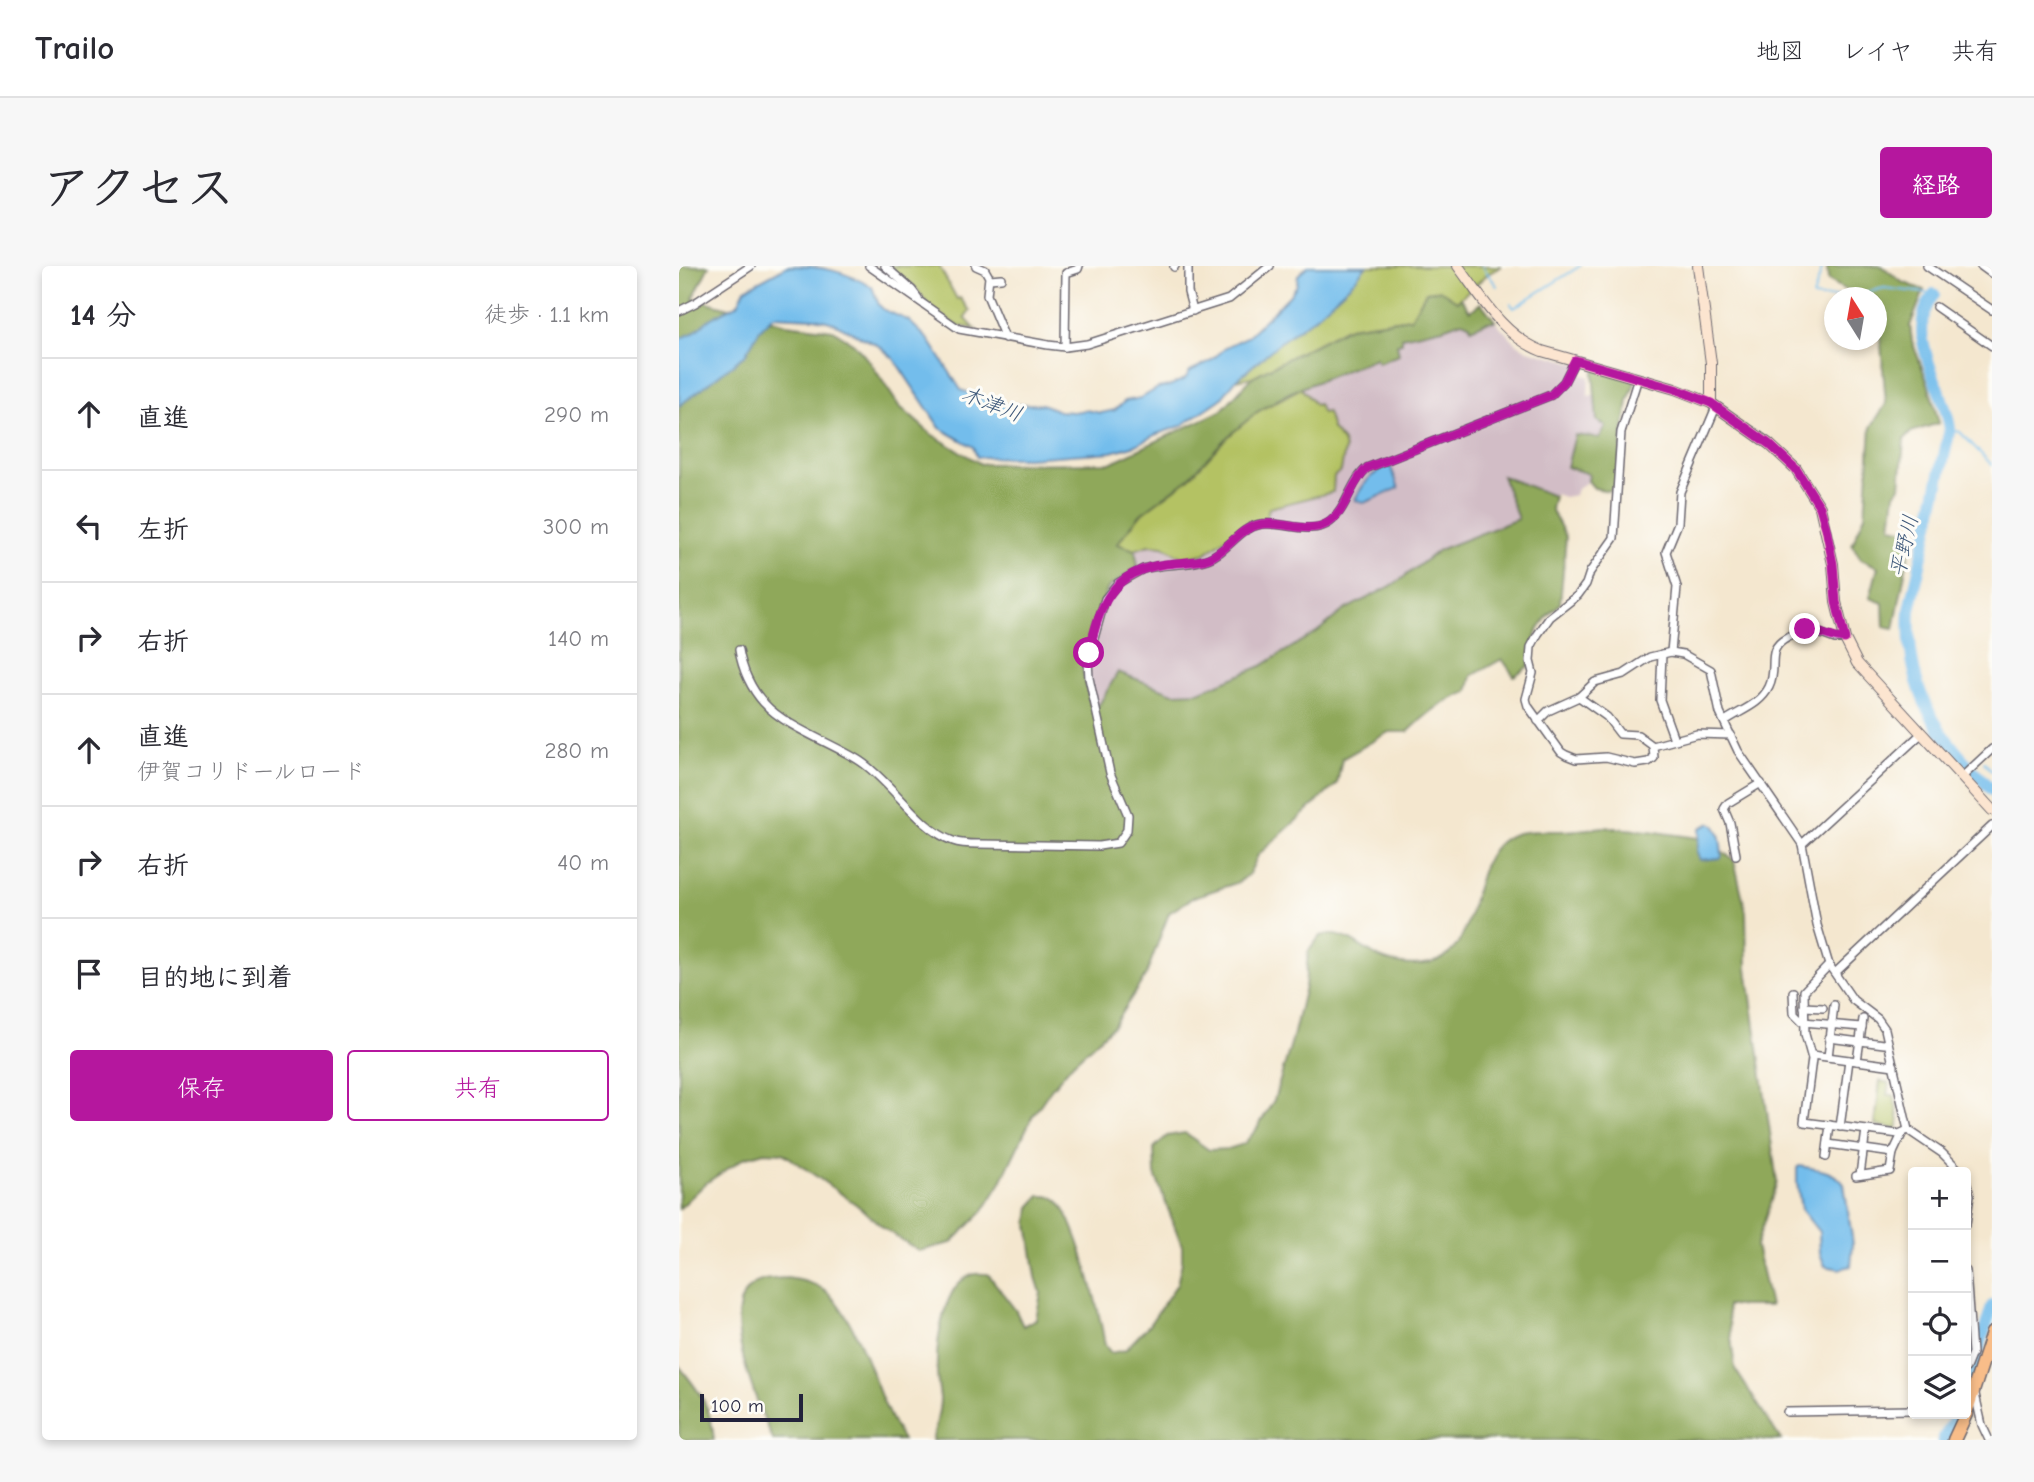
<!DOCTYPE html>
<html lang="ja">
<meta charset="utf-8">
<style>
:root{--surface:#fff;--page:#f7f7f7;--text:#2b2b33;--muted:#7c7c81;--line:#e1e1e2;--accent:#b5179e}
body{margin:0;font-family:"Comic Neue","Klee One",sans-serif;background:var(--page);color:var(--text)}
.controls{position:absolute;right:21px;bottom:21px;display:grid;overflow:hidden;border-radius:7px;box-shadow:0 4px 10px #0003}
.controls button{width:63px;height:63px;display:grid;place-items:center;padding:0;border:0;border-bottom:2px solid var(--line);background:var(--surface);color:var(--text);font:35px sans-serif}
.compass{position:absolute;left:1145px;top:21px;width:63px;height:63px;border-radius:50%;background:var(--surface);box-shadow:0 4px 10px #0003;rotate:349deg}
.scale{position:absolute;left:21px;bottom:18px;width:103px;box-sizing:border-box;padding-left:7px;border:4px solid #22223b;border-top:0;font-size:19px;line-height:24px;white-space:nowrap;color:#22223b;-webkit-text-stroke:5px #fdfcf7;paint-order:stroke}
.stop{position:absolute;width:21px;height:21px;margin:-16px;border:5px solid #b5179e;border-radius:50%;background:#fff}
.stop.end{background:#b5179e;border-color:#fff;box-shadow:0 2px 7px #0008}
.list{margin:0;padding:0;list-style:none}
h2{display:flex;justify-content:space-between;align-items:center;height:91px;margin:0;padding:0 28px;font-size:30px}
h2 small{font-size:23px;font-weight:400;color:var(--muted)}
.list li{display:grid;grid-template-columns:46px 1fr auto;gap:21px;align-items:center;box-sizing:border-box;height:112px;padding:0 28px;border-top:2px solid var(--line)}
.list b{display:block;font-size:26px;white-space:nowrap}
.list p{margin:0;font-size:23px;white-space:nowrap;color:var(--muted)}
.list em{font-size:23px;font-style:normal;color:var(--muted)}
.actions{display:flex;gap:14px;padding:21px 28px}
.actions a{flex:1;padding:16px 0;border:2px solid var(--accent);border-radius:7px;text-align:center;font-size:24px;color:var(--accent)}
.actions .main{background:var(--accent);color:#fff}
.icon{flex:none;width:38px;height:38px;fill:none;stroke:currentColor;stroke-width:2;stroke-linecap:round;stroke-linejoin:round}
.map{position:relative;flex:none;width:1313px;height:1174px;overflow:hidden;border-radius:7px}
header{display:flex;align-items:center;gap:42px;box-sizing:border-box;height:98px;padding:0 35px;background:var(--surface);border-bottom:2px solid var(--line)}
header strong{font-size:33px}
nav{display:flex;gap:38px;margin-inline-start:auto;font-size:24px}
.intro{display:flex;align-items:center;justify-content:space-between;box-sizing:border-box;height:168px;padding:0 42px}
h1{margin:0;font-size:49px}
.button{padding:18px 32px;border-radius:7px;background:var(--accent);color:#fff;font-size:24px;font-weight:700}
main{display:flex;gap:42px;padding:0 42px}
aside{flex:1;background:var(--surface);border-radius:7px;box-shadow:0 4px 10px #0003}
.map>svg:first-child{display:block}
</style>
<header>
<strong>Trailo</strong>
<nav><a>地図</a><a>レイヤ</a><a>共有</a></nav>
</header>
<div class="intro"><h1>アクセス</h1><a class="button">経路</a></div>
<main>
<aside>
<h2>14 分<small>徒歩 · 1.1 km</small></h2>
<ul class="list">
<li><svg class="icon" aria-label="ahead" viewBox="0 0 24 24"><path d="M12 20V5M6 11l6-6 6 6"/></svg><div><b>直進</b></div><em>290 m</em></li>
<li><svg class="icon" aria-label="left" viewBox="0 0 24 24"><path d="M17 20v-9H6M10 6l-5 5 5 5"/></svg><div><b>左折</b></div><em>300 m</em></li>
<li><svg class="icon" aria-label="right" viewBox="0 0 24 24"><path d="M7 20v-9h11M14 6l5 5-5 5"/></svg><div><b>右折</b></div><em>140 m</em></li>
<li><svg class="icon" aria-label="ahead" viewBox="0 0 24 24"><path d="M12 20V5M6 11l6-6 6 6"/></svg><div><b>直進</b><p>伊賀コリドールロード</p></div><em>280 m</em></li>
<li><svg class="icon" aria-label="right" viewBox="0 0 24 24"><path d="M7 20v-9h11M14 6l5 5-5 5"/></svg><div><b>右折</b></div><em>40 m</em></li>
<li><svg class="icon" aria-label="arrive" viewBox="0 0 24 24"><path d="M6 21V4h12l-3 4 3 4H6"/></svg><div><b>目的地に到着</b></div></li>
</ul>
<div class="actions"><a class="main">保存</a><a>共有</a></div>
</aside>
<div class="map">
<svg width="1313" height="1174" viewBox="0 0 1313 1174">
<rect width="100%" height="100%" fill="#fdfcf7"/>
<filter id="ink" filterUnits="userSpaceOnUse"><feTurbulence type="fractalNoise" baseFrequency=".0143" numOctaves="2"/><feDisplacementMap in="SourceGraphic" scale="14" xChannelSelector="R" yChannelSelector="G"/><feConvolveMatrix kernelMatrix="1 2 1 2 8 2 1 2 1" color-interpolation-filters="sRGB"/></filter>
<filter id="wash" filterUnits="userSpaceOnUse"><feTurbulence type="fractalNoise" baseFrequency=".00686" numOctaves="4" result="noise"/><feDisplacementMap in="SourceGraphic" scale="28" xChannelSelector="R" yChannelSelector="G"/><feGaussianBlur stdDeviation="1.57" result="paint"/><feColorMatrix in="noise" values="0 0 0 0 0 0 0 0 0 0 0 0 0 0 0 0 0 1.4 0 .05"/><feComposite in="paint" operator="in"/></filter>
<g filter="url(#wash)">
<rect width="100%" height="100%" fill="#f4e7cf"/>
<polygon fill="#d2bdc6" points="783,55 790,58 792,62 816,55 838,78 849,84 903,99 899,107 910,111 909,130 916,130 918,155 928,160 921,172 892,204 911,208 909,215 898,223 896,229 885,231 876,228 875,230 824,211 839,253 760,284 716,318 665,344 639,365 582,400 520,426 494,427 439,406 419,439 412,441 404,407 405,390 414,358 429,322 459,300 456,284 470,279 484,280 504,292 554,267 568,257 587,253 590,242 655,209 664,176 653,163 648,146 643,147 622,122 697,92 699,96 720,89 717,78 722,71 764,62"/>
<g fill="#b4c264" stroke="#6b7250" stroke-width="2">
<polygon points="208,0 260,0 278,33 281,32 291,45 286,52 296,63 277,59 251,41 236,21"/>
<path d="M687,0h136l-13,7 -32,28 -46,17 -62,9 -97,50 -16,3c15,-13 30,-26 45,-39 31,-25 59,-44 85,-75z"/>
<polygon points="622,122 636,139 639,138 643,147 648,146 653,163 664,176 666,183 662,205 655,210 654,226 590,242 587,253 568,257 525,288 504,292 484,280 470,279 456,284 438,278 462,248 509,213 546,173 578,146"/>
<polygon points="1201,815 1210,817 1208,829 1215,829 1220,856 1218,863 1196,859"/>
</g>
<g fill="#8fa85a" stroke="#58654a" stroke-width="2">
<path d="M0,0h30l-16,32 93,26 47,6 21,14 16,18 29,44 32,28 50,30 129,-1 111,-52 31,-34 97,-50 62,-9 15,-26 14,-2 17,11 4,-3 9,13 11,-8 14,18 -9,1 -15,7 -2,-5 -7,-3 -19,7 -41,9v6l-5,1 2,11 -21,8 -2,-5 -87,35 -32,19 -32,27 -37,40 -47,35 -24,30 18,6 3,16 -30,22 -15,36 -9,32 -1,17 8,34 8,-2 19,-33 55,21 26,-1 62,-26 57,-35 26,-21 51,-26 44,-34 79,-31 -16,-43 52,20 -3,13 15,28 -6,67 -12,11 -12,19 -7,32 -15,10 -12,-17 -30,17 -4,16c-27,10 -39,20 -60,40h-19l-47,27 -5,25 -79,71 -9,19 -10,8 -45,15 -25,16 -23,62 -33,51 -41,38 -21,25 -19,28 -32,67 -17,27 -32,32 -32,8 -34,-22 -28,-24 -74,-52 -19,-1 -20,6 -38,25 -27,26z"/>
<polygon points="1148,0 1203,0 1223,16 1245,24 1231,60 1233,75 1250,120 1260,157 1232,166 1225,174 1221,221 1216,228 1212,261 1234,265 1215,363 1205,361 1204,337 1191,332 1199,301 1182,293 1173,279 1186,249 1192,161 1207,138 1198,32 1165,23 1149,14"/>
<polygon points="919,103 954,113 956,117 949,135 937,218 930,225 915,222 909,215 910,208 888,201 896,169 921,172 927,160 918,155 914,106"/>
<path d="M924,561l46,4 56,8 29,21 12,52 1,57 30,213 -21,64 14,60h-43l8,63 46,71h-849c4,-14 8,-28 8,-42 -1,-9 -3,-18 -3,-27 -1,-26 6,-89 35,-96 4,-2 11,-1 16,-1l28,37 7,15 13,-7 5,-26 -5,-16 -8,-53 2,-17 10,-11c6,0 11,-1 16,3 21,18 44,116 49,146l6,8 14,-3 24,-25 28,-41 5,-22v-16l-27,-72 -1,-26 13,-12 18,-3 24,17 19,-1 16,-5 12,-14 18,-30 19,-63 12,-51 3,-34 12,-16c23,-5 34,7 53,18 16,10 38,13 57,9 58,-12 30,-115 88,-130 13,-3 29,-2 42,-2 15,0 29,-2 43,-4z"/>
<path d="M108,1012c13,2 25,4 36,11 6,3 10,10 15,15 31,43 37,93 65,136h-130c-14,-33 -52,-119 -26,-150 10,-12 27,-11 40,-12z"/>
<path d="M0,1100c21,26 32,40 35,74h-35z"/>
</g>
<g fill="#73bdec" stroke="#4a7094" stroke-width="2">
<path d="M108,0c35,0 55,4 85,21l7,18 5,5 24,10 21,20 32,50 39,15 42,-1 17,7 14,1 13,-2 15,3 14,-3 10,-9 16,-3 17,-10 11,-2 16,-7 5,-8 19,-9 19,-16 19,-9 42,-41 8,-11 1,-10 10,-9h58l-12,15 -40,37 -31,22 -47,40 -15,19 -40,27 -24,8 -21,11 -24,7 -85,6 -50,-1 -4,-10 -33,-19 -46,-69 -15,-13 -45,-23 -19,-5 -42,-2 -14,15 -14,24 -66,51v-67l14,-6 18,-15 27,-14 7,-15z"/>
<path d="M711,199l9,23 -35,15 -9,-3c9,-18 17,-27 35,-35z"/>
<path d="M1032,557c10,6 10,22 11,33l-2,2 -20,2 -3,-7 3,-25z"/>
<path d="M1120,900c16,3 35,4 45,18l9,60 -2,22 -11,3 -15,-3 -5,-12 -1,-22 -18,-23 -4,-26v-15z"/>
</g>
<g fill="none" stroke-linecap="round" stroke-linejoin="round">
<g stroke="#73bdec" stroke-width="2">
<polyline points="803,0 818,20"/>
<polyline points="1144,0 1134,31 1142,32 1178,29 1205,22 1255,28"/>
<polyline points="832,38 835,42 901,0"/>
<polyline points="1271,163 1281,166 1313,199"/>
<polyline points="1305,496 1313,505"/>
</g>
<g stroke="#73bdec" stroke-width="12">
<path d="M1255,28c-32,43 10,89 16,135l-40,181c-5,81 26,125 82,180"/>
<polyline points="1287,1126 1313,1040"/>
<polyline points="1264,1174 1278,1148"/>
</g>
</g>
</g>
<g filter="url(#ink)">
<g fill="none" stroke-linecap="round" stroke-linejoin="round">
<g stroke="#6c676f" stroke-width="10">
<g id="street">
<polyline points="190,0 280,63 369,79 386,81 408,78 550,33 591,0"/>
<polyline points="206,0 233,24 239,32"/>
<polyline points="297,0 306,4 310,11 308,29 326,72"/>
<polyline points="509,0 509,26 514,45"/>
<polyline points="1248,0 1313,44"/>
<polyline points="1302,0 1313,8"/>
<polyline points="495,1 496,0"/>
<polyline points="311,13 322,12"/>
<polyline points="1257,41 1313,80"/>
<polyline points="0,45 16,37 72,0"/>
<polyline points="386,81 387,7 399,3 400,0"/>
<polyline points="959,112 942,166 935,272 911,306 907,318 899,329 871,351 859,368 852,381 851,395 854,407 847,433 849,440 882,486 887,489 897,493 927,491 956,498 969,496 975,492 974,480 1018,468 1052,469"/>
<path d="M60,384c3,19 12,39 25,53 21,24 68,40 96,58 32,21 59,68 93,80 8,3 18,3 26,3l120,2 19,-3 9,-13 1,-15 -18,-42 -21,-95 -1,-18 17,-61 13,-16 25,-14c21,-6 44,-3 64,-10 21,-7 31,-31 54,-35 22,-3 50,12 69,-2 17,-13 20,-40 37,-54l184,-73 13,-13 11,-22"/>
<polyline points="992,386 998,321 987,286 999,257 1001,226 1037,141"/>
<polyline points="983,388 981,434 995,473"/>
<polyline points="900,431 928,451 941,468 959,469 974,480"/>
<polyline points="859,455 869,445 900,431 916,416 945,408 971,391 992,386 1004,388 1032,404 1041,447 1059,485 1123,578 1138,659 1150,699 1174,734 1199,753 1206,763 1229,864 1263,887 1282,906"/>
<path d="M1046,455c16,-11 35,-16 44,-34 10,-20 -5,-37 18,-49 7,-4 14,-8 21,-9l27,10h10"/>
<polyline points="1283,511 1313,483"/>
<polyline points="1123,578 1242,468"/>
<polyline points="1057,589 1051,557 1045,543 1049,537 1082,517"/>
<polyline points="1150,699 1125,725 1126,768 1133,793 1125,856 1220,868 1229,864"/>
<polyline points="1156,707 1313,560"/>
<polyline points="1114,726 1115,747 1124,756 1183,761"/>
<polyline points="1125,741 1144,742"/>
<polyline points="1150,772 1181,776"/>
<polyline points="1181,775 1205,778"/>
<polyline points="1133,789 1215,800"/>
<polyline points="1149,791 1155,739"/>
<polyline points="1178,795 1184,753"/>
<polyline points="1161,861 1170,794"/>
<polyline points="1149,878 1214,887"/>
<polyline points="1147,891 1151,859"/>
<polyline points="1181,909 1187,864"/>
<polyline points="1177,910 1211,905 1214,887 1223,868"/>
<polyline points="1287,915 1291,929 1287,958"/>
<polyline points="1287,1005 1293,1087 1287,1102"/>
<polyline points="1296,1128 1303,1159 1310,1174"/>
<polyline points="1108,1146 1234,1144"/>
</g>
</g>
<g stroke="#6c676f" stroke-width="12">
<g id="secondary">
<path d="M779,0c24,32 45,70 84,85l133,38 36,14 58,41 27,25 24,38 13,57 3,38 9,37 12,24 135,147"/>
<polyline points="1019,0 1032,97 1032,137"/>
</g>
</g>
<g stroke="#6c676f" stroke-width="15">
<g id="highway">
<polyline points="1287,1147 1313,1067"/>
<polyline points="1275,1174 1287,1148"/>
</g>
</g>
<use href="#street" stroke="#fff" stroke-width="7"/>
<use href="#secondary" stroke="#fce5d0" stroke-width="10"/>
<use href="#highway" stroke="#f8bd89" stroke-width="12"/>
</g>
</g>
<g fill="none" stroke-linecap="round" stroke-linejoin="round" filter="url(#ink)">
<path stroke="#b5179e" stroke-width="9" d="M410,387c11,-49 22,-82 77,-89 14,-2 30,-1 43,-6 20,-8 30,-31 53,-34 20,-3 45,10 64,0 20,-10 24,-41 41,-56l184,-73 13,-13 11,-22 100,29 36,14 58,41 27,25 24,38 6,21 7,36 3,38 9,37c-15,0 -26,-9 -40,-10"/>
</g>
<g text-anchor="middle" stroke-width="6" stroke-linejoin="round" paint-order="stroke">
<g font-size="21" font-style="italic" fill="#3e5879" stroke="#fdfcf7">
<text transform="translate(313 138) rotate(21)" y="7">木津川</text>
<text transform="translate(1225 280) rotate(-77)" y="7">平野川</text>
</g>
</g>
</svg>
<div class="controls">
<button>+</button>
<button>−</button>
<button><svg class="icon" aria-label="locate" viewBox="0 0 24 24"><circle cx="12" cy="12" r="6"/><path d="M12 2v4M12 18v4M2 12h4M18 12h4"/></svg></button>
<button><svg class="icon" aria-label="layers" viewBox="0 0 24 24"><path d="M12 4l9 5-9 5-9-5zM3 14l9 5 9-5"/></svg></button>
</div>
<svg class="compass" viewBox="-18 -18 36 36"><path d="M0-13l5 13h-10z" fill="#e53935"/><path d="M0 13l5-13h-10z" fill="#7c7c81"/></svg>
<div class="scale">100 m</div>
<div class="stop" style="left:410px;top:387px"></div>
<div class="stop end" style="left:1126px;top:363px"></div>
</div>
</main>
